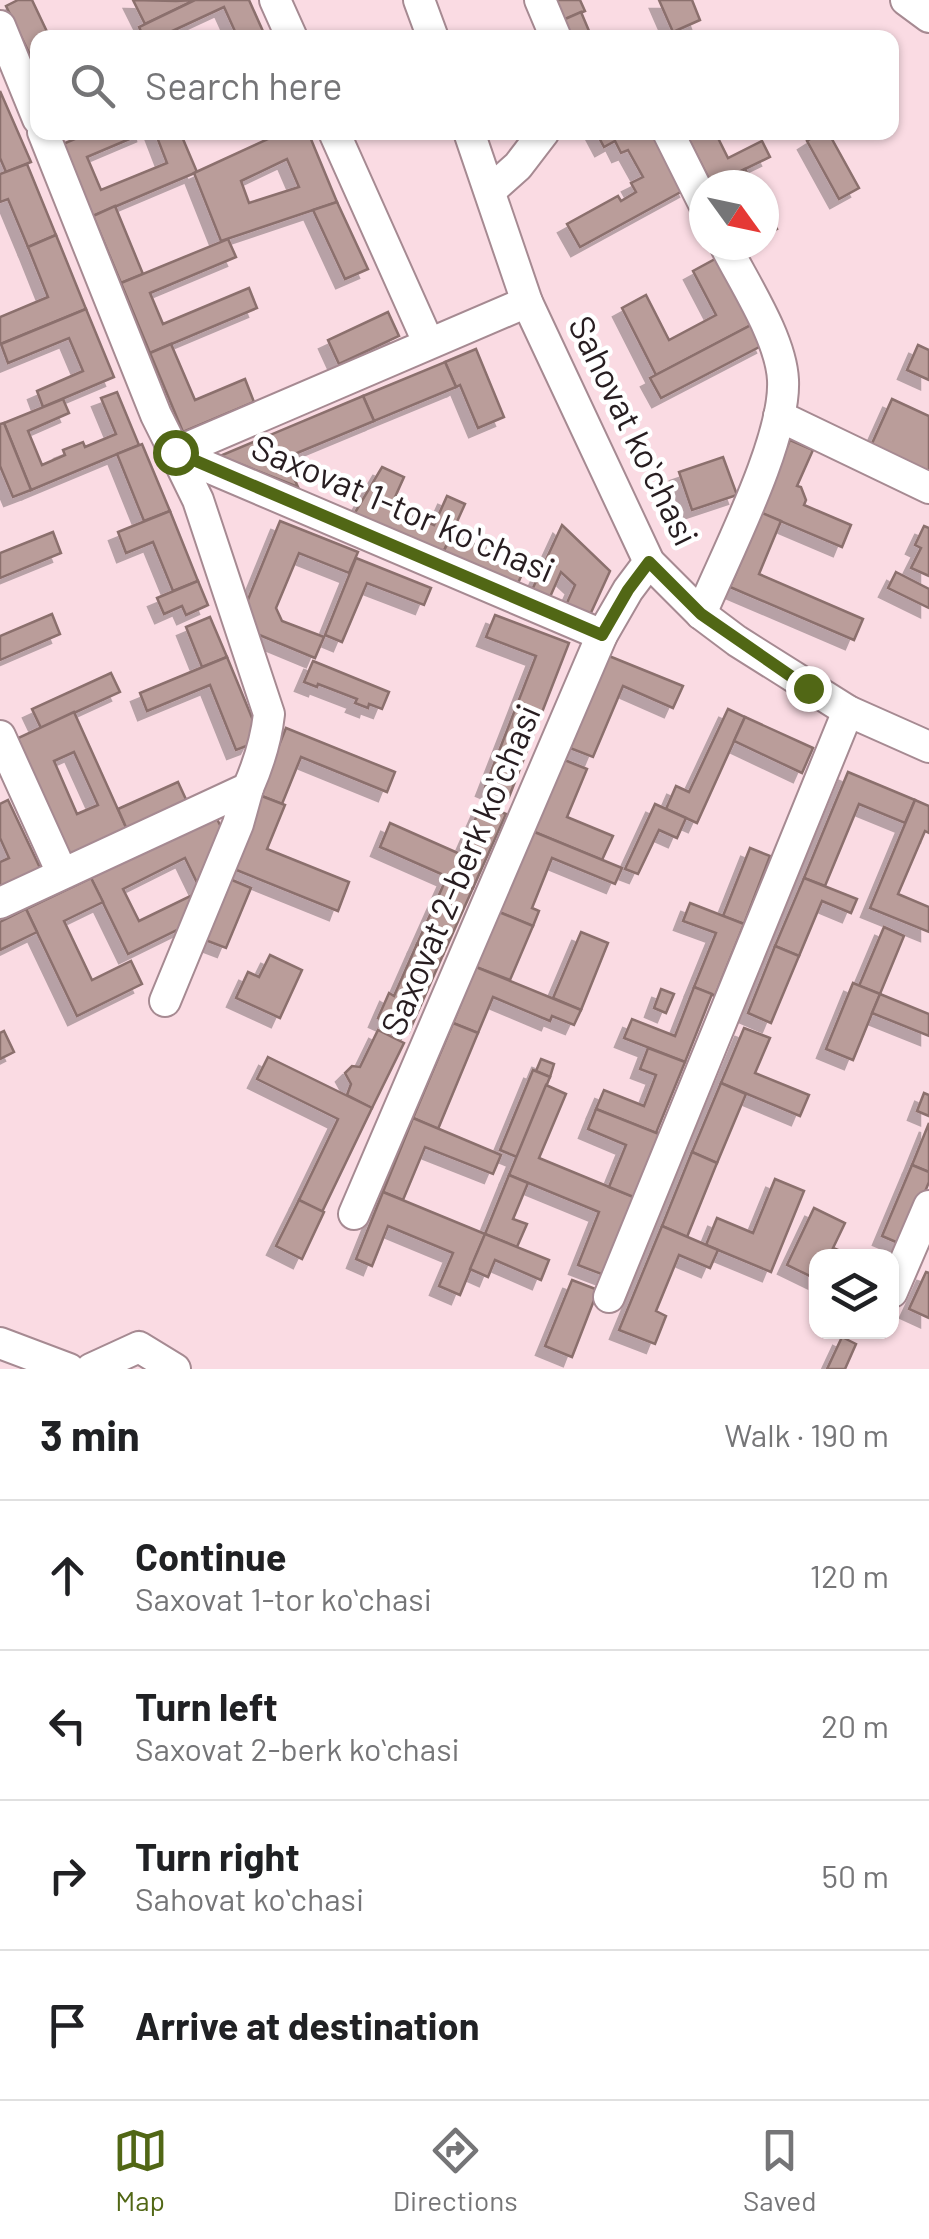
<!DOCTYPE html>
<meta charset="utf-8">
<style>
:root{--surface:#fff;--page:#f6f6f6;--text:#202124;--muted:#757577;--line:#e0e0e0;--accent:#516715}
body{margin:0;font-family:Barlow,sans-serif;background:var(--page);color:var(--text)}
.controls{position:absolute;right:30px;bottom:30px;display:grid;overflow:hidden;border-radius:20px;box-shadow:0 2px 8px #0004}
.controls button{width:90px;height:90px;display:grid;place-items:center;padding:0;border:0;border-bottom:2px solid var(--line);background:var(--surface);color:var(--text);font:50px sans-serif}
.compass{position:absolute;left:689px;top:170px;width:90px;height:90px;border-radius:50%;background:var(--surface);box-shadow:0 2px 8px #0004;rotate:123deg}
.stop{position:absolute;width:30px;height:30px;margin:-22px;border:8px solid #516715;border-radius:50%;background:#fff}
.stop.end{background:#516715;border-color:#fff;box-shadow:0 2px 10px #0008}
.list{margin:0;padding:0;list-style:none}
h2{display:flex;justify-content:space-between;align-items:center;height:130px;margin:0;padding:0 40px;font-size:42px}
h2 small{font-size:32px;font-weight:400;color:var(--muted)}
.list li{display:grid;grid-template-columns:65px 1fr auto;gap:30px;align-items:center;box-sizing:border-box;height:150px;padding:0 40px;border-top:2px solid var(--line)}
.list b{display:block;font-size:38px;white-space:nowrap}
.list p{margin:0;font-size:32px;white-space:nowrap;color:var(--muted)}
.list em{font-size:32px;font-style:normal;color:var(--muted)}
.icon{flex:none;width:55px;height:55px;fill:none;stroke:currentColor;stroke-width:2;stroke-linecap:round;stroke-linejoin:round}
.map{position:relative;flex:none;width:929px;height:1369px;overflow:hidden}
.search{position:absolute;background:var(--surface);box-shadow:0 2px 8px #0004;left:30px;right:30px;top:30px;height:110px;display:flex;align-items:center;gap:25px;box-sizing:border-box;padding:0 35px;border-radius:20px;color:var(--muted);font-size:38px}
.sheet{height:730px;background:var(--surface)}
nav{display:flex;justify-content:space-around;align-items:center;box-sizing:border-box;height:140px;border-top:2px solid var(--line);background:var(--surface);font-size:28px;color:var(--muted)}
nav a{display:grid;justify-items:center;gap:5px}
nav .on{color:var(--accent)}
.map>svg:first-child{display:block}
</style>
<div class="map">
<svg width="929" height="1369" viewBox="0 0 929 1369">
<defs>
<filter id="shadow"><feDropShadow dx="-9" dy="9" stdDeviation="0" flood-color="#0004"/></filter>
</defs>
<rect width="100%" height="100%" fill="#fadbe3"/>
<g fill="#ba9d9a" stroke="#8b6f6d" stroke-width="2.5" fill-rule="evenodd" filter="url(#shadow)">
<polygon points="18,0 32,0 50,38 38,38 38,71 6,6"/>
<polygon points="133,0 176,1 195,0 145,24"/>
<polygon points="195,0 249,0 266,38 238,38 224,7 168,33 170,38 144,38 139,27"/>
<polygon points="546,0 580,0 585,11 556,23"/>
<polygon points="659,0 692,0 700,20 673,32"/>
<polygon points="581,12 592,38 562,38 556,23"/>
<polygon points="0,91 31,162 6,172 0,158"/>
<polygon points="91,132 146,132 87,157 101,190 167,163 155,132 180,132 197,172 93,216 63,144"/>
<path d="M283,132h25l29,70 -116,39 -27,-68zM287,159l12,28 -50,16 -8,-22z"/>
<polygon points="596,132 658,132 688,188 580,247 567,224 618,196 621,201 636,192 631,183 643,177 628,150 621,153 615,141 604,147"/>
<polygon points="685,132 715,132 728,158 762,141 770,157 712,185"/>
<polygon points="821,132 828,132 859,188 839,199 807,141"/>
<polygon points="27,164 56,235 28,247 8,199 0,202 0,174"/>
<polygon points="745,169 752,182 757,179 760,185 715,185"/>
<polygon points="337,202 368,269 345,279 313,210"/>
<polygon points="764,205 777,229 764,236"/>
<polygon points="115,206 143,274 121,283 93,216"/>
<polygon points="56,235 86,309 0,344 0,317 48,297 28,247"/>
<polygon points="228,239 236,257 150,293 163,324 249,288 257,308 150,353 121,283"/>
<polygon points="717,258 751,325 656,375 622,308 646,295 669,340 716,315 693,271"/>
<polygon points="86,309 114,377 43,407 37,391 83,371 69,338 8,363 1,344"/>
<polygon points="388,312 399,336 339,364 328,340"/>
<polygon points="755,323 765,344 661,398 650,378"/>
<polygon points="171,344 195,400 245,379 254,402 183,432 150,353"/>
<polygon points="918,345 929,350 929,380 907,370"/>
<polygon points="476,349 504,417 478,428 460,385 456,387 445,362"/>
<polygon points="445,362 456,387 374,421 363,396"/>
<polygon points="117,392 139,445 31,490 4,423 63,399 69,413 28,431 42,465 65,455 63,450 83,442 85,447 116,434 101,398"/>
<polygon points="363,396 374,421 285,458 298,487 220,456"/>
<polygon points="892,399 929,416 929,476 870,448"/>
<polygon points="4,423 31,490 13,497 0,466 0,424"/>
<polygon points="790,440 813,450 797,486 801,487 806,500 804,505 851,525 842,547 759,512"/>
<polygon points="142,444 170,511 144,521 117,454"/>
<polygon points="723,457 737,495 692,510 679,472"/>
<polygon points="382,467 404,477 391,506 434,525 447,496 465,504 442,555 353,516"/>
<polygon points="170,511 198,581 173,591 153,542 126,553 118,532"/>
<polygon points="762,513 781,521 759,574 863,619 854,640 730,587"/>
<polygon points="280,521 358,552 349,573 299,553 276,608 282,621 324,637 315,658 257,634 245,607"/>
<polygon points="562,525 610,571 590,615 566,605 575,585 561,572 550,597 532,590"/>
<polygon points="924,526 929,528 929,576 911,568 921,548 915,545"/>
<polygon points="53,532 61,553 0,578 0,553"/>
<polygon points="452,534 481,547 484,541 498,548 495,554 525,567 516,588 442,555"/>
<polygon points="356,558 431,588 424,605 367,583 342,642 325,635"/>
<polygon points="896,572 929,589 929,608 888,588"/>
<polygon points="198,581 208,605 186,615 182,606 164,614 157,598"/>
<polygon points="52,614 60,634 0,660 0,636"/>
<polygon points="495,615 569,643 509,797 485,787 536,656 486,637"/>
<polygon points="210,617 227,657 202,667 186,627"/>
<polygon points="609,656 683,686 673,708 623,686 593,757 570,748"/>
<polygon points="227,657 257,730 249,745 236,750 210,685 147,711 140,693"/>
<polygon points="313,661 389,692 382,709 369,704 368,708 355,703 357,699 318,684 317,687 304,682"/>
<polygon points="111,673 120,692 41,728 32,709"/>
<polygon points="728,709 745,717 697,823 666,809 676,786 689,792"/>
<path d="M74,712l55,122 -59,26 -54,-121zM74,752l24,53 -21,9 -23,-53z"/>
<polygon points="745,717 813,748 802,773 734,741"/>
<polygon points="286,728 395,772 387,792 301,757 282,804 259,795"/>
<polygon points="562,759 587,769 567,817 613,836 602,860 532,831"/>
<polygon points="848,772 915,800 905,823 859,804 825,886 804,878"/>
<polygon points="178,782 189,806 129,834 118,809"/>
<polygon points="259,795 285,805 267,849 349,882 338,911 229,867"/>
<polygon points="8,800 41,870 0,890 0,862 9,858 0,838 0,804"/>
<polygon points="915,800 929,806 929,833 925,831 898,894 929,907 929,932 870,908"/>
<polygon points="482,804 506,814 473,888 380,847 390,823 460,854"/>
<polygon points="655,804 686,818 677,838 659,830 638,874 625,869"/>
<path d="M216,817l11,22 -32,82 -67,33 -37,-76zM185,858l16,33 -62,30 -16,-32z"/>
<polygon points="532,831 622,868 615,884 552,858 532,908 539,911 533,926 499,912"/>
<polygon points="750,848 770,856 744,924 723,916"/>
<polygon points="225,877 251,888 226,948 200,938"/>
<polygon points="447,877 473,888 443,955 417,944"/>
<polygon points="91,878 103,902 64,921 92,980 131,961 142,984 77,1016 26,909"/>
<polygon points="804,878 857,899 851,913 822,901 799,956 775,946"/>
<polygon points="690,903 744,924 715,996 694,987 716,933 683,921"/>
<polygon points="26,909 37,932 0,950 0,922"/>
<polygon points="499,912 533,926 510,980 476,967"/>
<polygon points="884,927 904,936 880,994 859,986"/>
<polygon points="581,932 608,943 581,1010 553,998"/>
<polygon points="417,944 443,955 409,1032 378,1018 389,993 394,996"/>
<polygon points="775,946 799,956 771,1023 748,1013"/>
<polygon points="270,955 302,970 280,1018 236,998 248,972 259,977"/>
<polygon points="476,967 581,1010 574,1025 552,1016 550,1021 493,997 478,1033 453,1023"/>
<polygon points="853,983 880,994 853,1060 826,1049"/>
<polygon points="694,987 712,994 685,1062 624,1038 632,1019 675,1036"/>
<polygon points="661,989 674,994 666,1013 654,1008"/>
<polygon points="880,994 929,1014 929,1036 872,1013"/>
<polygon points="453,1023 478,1033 438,1129 413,1118"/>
<polygon points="744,1028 770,1038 755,1073 809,1095 800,1116 721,1083"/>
<polygon points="378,1030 404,1043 372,1108 347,1095 351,1084 345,1073 352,1066 360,1067"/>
<polygon points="4,1031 14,1052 0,1059 0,1033"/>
<polygon points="648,1048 685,1062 656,1133 596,1109 604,1090 644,1106 656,1075 640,1069"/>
<polygon points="268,1057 372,1108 322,1212 299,1200 338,1119 257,1079"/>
<polygon points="541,1059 554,1064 550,1077 536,1071"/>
<polygon points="533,1070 550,1077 517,1157 500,1150"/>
<polygon points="721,1083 746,1094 717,1163 692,1152"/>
<polygon points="546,1085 566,1094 539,1158 636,1198 604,1275 578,1265 599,1212 509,1175"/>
<polygon points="924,1093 929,1095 929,1116 917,1111"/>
<polygon points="596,1109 664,1136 636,1198 609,1187 626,1145 588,1129"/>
<polygon points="413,1118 501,1155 493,1174 425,1147 403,1200 383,1192"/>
<polygon points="929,1123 929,1172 912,1165"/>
<polygon points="692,1152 717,1163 687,1237 662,1226"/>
<polygon points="912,1165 929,1172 929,1182 903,1245 882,1236"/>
<polygon points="509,1175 528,1183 513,1219 527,1224 517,1247 485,1234"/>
<polygon points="775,1179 804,1191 771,1272 706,1245 717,1218 753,1233"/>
<polygon points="383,1192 485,1234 460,1295 439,1286 453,1253 388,1226 372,1266 356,1259"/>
<polygon points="299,1200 324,1212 302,1259 276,1246"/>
<polygon points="814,1208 845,1223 833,1248 843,1252 841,1256 816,1256 816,1279 787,1265"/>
<polygon points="662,1226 718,1250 710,1268 679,1255 656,1311 666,1316 655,1344 619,1330"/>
<polygon points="485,1234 549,1260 541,1280 495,1260 488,1277 470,1269"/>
<polygon points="926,1272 929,1273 929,1318 909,1309"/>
<polygon points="572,1280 598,1290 572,1357 545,1346"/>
<polygon points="842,1337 856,1344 845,1369 827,1369"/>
</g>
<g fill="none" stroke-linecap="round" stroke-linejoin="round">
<g stroke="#a68a92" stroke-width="34">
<g id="minor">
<polyline points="275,0 292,38"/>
<polyline points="419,0 433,38"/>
<polyline points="540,0 556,38"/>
<polyline points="906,0 929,17"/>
<polyline points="0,26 38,119"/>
<polyline points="43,132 156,415 175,453 527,302"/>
<polyline points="334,132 428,342"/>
<polyline points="469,132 527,302 649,562 701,614 737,641 848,711 929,747"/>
<polyline points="668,132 704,204"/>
<polyline points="491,190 518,166 544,132"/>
<polyline points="779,416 929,488"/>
<polyline points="175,453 602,635"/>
<path d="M701,614c24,-58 85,-174 82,-234 -2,-42 -39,-97 -58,-135"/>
<polyline points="0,736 62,873"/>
<path d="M0,903l248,-115c11,-25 18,-47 21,-74l-71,-214 -23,-47"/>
<polyline points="165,1001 238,824 248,788"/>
<polyline points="354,1214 602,635 628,590 649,562"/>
<polyline points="892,1292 929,1206"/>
<polyline points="609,1297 848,711"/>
<polyline points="0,1343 69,1369"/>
<polyline points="91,1369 139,1347 175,1369"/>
</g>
</g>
<use href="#minor" stroke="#fff" stroke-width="30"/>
</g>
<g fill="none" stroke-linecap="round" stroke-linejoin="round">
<polyline stroke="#516715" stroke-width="12" points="175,452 602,635 628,590 649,562 701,614 808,688"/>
</g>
<g text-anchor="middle" stroke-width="9" stroke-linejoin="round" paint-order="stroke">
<g font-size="35" fill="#271d20" stroke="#fff">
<text transform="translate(633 431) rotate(64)" y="12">Sahovat koʻchasi</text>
<text transform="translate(403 509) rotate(23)" y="12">Saxovat 1-tor koʻchasi</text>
<text transform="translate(461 870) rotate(-67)" y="12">Saxovat 2-berk koʻchasi</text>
</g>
</g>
</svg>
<div class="controls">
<button><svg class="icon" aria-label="layers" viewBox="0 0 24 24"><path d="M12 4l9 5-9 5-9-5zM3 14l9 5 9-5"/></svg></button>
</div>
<svg class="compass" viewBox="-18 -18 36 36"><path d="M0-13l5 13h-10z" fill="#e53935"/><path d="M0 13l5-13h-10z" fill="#757577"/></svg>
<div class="stop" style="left:175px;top:452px"></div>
<div class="stop end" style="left:808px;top:688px"></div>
<div class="search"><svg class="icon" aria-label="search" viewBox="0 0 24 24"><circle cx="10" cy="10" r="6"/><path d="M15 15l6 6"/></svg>Search here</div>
</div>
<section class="sheet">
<h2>3 min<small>Walk · 190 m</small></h2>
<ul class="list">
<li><svg class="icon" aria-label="ahead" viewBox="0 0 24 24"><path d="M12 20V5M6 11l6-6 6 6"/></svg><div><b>Continue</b><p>Saxovat 1-tor koʻchasi</p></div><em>120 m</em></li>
<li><svg class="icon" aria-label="left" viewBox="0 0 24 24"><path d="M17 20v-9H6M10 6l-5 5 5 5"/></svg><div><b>Turn left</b><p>Saxovat 2-berk koʻchasi</p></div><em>20 m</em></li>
<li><svg class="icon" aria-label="right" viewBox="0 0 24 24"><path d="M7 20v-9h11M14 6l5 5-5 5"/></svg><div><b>Turn right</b><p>Sahovat koʻchasi</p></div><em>50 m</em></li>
<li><svg class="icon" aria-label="arrive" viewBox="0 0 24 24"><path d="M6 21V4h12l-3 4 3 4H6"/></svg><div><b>Arrive at destination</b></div></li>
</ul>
</section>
<nav>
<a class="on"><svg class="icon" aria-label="map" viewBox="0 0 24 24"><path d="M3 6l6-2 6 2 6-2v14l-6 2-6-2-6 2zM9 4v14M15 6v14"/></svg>Map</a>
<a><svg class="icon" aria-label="directions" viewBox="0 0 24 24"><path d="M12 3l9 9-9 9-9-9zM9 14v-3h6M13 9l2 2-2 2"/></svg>Directions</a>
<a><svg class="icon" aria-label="saved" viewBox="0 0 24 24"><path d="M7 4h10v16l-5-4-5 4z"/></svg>Saved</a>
</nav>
